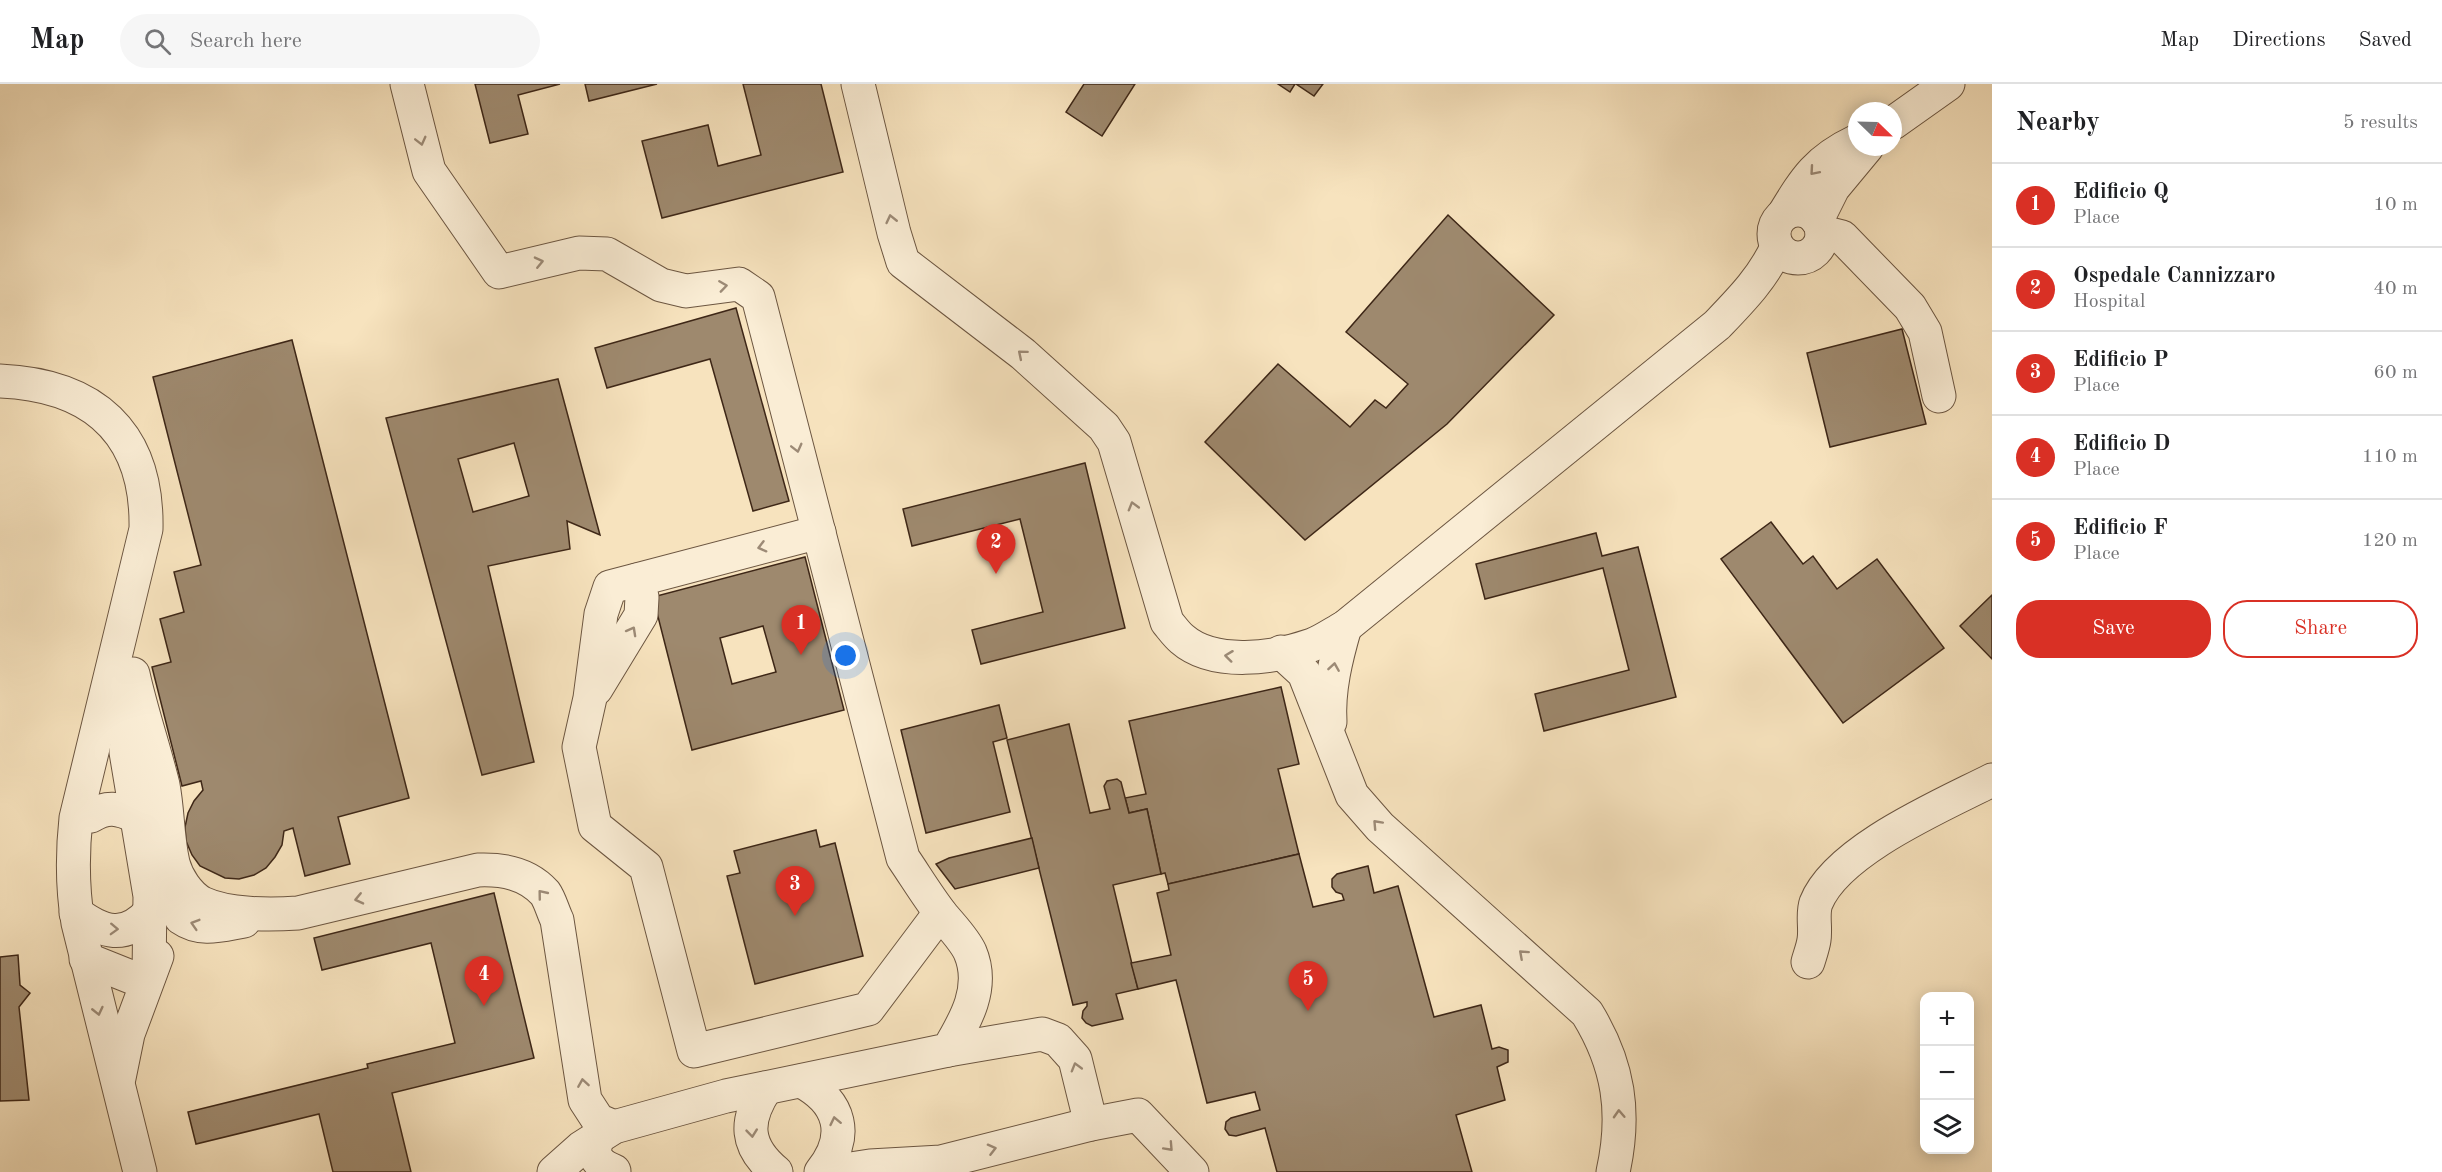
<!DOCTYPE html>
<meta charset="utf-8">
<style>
:root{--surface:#fff;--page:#f6f6f6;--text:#202124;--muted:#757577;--line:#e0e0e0;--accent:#d93025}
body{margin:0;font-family:"Old Standard TT",serif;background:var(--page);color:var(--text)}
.controls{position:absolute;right:18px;bottom:18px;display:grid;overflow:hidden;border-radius:12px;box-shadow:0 3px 15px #0003}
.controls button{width:54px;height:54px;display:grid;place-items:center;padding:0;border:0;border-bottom:2px solid var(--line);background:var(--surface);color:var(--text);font:30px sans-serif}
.compass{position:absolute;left:1848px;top:18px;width:54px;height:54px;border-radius:50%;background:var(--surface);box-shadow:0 3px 15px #0003;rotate:113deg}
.you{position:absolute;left:846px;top:572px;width:21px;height:21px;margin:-15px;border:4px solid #fff;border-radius:50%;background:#1a73e8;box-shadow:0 0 0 9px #1a73e833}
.badge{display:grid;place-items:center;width:39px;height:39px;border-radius:50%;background:var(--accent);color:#fff;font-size:20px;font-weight:700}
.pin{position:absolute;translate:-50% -50px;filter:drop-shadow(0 2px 3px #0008)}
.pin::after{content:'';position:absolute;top:32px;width:21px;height:18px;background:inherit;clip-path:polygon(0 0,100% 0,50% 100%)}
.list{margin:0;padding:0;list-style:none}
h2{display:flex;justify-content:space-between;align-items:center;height:78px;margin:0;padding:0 24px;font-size:26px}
h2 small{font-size:20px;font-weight:400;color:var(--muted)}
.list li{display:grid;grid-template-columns:39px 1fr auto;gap:18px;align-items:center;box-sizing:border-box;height:84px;padding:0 24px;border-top:2px solid var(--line)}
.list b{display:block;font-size:22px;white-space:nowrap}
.list p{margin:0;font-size:20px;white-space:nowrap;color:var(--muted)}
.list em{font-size:20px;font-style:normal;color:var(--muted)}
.actions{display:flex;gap:12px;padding:18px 24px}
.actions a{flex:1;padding:14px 0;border:2px solid var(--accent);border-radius:24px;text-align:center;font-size:21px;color:var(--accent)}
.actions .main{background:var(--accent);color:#fff}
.icon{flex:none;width:33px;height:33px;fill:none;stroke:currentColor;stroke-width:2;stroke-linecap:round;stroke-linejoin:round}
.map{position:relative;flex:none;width:1992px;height:1088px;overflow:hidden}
header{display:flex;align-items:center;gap:36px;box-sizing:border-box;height:84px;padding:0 30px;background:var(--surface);border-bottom:2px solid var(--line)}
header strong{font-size:28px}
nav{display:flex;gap:33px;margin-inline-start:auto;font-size:21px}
.search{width:420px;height:54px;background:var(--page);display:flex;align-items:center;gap:15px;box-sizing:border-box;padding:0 21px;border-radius:33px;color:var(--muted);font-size:22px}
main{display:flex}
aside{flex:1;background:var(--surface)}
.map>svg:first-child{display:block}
</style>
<header>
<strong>Map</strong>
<div class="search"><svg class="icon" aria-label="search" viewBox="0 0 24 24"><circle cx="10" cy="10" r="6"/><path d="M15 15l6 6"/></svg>Search here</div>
<nav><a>Map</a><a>Directions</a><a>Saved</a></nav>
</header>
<main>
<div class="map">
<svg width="1992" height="1088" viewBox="0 0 1992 1088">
<rect width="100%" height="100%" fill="#f7e3be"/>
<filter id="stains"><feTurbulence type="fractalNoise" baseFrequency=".00333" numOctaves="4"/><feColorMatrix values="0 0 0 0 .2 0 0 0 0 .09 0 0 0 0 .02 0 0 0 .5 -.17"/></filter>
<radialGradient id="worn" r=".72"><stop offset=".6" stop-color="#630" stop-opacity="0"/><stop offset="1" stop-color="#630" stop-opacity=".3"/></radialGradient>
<g fill="#9e896e" stroke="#3e2717" stroke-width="1.5" fill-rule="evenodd">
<polygon points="475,0 560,0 518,11 528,50 490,59"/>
<polygon points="585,0 657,0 589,17"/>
<polygon points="743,0 821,0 843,88 662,134 642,57 708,41 718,82 761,71"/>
<polygon points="1084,0 1135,0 1102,52 1066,28"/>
<polygon points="1278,0 1295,0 1290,8"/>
<polygon points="1296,0 1323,0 1314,12"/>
<polygon points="1448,131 1554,231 1447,340 1305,456 1205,358 1278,280 1350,343 1375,316 1386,324 1408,300 1346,248"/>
<polygon points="736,224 789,417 753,427 710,275 607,304 595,264"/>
<polygon points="1902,245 1926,340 1830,363 1807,269"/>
<polygon points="292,256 409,714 338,733 350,780 305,792 293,744 284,747 282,761 275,773 266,784 254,791 239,795 225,794 200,782 192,771 186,757 185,743 188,729 194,717 203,706 201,697 182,702 152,583 171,578 160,535 184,528 174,488 201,481 153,293"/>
<path d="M558,295l42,156 -33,-14 3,28 -82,17 46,196 -52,13 -96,-357zM514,359l15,53 -56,16 -15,-53z"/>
<polygon points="1085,379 1125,544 981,580 972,546 1043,528 1020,435 912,462 903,425"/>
<polygon points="1771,438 1803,480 1813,472 1837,505 1877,475 1944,564 1843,639 1721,475"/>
<polygon points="1596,449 1602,472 1638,463 1676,613 1544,647 1535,610 1629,586 1603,484 1485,515 1476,480"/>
<path d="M805,473l39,153 -152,40 -39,-153zM763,542l13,46 -44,12 -12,-46z"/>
<polygon points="1992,511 1992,575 1960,542"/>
<polygon points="1281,603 1299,680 1278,685 1299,770 1168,800 1165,789 1161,790 1147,725 1129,729 1125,714 1146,710 1129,637"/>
<polygon points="999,621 1007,654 993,658 1010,728 926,749 901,646"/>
<polygon points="1069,640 1090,729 1110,725 1104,702 1107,697 1117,695 1121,698 1129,729 1147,725 1161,790 1113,801 1138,905 1116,910 1123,935 1092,942 1086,939 1082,934 1083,927 1087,922 1087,918 1073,921 1007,656"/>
<polygon points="816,746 820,763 835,759 863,872 755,900 727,792 740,789 734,767"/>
<polygon points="1032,754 1039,784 955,805 936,780 949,774"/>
<polygon points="1299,770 1313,823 1344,816 1342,810 1336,808 1332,803 1332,795 1337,790 1368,782 1374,809 1398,802 1434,933 1481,921 1492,965 1499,963 1508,966 1508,978 1497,983 1505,1016 1456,1031 1472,1088 1277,1088 1265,1044 1236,1052 1229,1051 1225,1045 1226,1038 1231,1034 1260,1026 1255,1008 1207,1019 1176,896 1138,905 1131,879 1171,871 1157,809 1169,806 1168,800"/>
<polygon points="494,809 534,974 392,1009 411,1088 333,1088 319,1030 196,1060 188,1028 368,984 367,980 455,959 431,859 322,886 314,854"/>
<polygon points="18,871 20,901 30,909 19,923 29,1016 0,1017 0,873"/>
</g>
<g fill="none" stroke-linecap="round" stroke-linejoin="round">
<g stroke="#6c5641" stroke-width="35">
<g id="minor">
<path d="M407,0l22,87 70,101 80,-19 28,1 54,31 25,6 53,-7 19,13 145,561c13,19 25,39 39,57 9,11 22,24 28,37 15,35 -4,68 -22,98l-222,46 -112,31 -33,21 -27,24"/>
<path d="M858,0l36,149 9,29 120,92 81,73 10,15 53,180c5,6 10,13 15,17 32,28 93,19 130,6 11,-4 22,-12 33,-18l372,-302c23,-24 46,-47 60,-78"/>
<polyline points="1893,39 1948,0"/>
<circle cx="1798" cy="150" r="24"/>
<path d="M1784,130c22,-36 33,-54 73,-73"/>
<polyline points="1817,136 1833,104 1867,63"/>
<polyline points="1822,148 1842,153 1910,223 1925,248 1939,312"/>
<path d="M0,297c93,4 148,51 146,148l-70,289c-4,37 -4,69 2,105l62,249"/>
<polyline points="819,448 610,503 601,530 590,614 579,663 595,742 646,783 694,967 868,925 940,829"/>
<path d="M1281,568l23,21 48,122 28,32 207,186c32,52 39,100 26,159"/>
<path d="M133,590c8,37 21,74 30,111 5,26 4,52 10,78 4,15 15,32 29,40 25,12 68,12 96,10l180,-43c25,-1 49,3 67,23 5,7 8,19 12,27l28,180 13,20 16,7"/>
<polyline points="596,605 641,531 642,513 637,496"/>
<polyline points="131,614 126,668 150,812 149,892"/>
<path d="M1330,638c-2,-32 6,-64 15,-95"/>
<path d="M91,732c16,-10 27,-8 44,0"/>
<path d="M174,788l3,30 4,16c20,14 40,7 63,3"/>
<path d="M76,829c27,20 49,27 74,-1"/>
<polyline points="86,875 146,899"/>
<path d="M1808,878c2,-7 5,-15 6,-22 2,-12 -2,-26 2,-37 21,-53 127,-98 176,-123"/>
<polyline points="948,966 1042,950 1058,956 1075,975 1091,1040"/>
<polyline points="119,994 128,950 157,872"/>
<path d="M801,997c40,21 49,55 20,91"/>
<path d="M766,1004c-22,33 -21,58 10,84"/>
<path d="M598,1053c-8,18 -1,27 16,34"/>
<polyline points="831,1088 870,1082 941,1078 1091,1040 1138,1031 1192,1088"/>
</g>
</g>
<use href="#minor" stroke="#faedd5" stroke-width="33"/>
</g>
<defs><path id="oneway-chevron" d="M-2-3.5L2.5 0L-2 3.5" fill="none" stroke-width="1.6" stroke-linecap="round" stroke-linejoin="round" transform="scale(1.5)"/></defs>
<g stroke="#9c8a76">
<use href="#oneway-chevron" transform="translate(421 57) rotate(76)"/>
<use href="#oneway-chevron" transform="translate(1814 87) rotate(131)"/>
<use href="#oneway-chevron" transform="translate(891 135) rotate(-103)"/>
<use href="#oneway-chevron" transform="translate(539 178) rotate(-13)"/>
<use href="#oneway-chevron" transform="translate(723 202) rotate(-8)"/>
<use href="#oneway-chevron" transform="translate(1022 270) rotate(-140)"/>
<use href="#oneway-chevron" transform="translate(797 364) rotate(76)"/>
<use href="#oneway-chevron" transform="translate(1133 422) rotate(-106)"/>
<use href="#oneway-chevron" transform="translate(762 463) rotate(165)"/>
<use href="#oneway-chevron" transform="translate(632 547) rotate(-61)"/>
<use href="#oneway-chevron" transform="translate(1229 572) rotate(-173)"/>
<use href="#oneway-chevron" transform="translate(1334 583) rotate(-81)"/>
<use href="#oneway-chevron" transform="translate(1377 740) rotate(-133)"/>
<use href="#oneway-chevron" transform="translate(542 810) rotate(-129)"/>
<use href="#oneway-chevron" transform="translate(359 815) rotate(167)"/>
<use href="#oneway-chevron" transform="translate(195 840) rotate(-163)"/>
<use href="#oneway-chevron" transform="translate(114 845) rotate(2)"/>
<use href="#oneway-chevron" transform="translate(1523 870) rotate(-138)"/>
<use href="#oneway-chevron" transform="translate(98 927) rotate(77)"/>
<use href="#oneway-chevron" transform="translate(1076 983) rotate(-106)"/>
<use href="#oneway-chevron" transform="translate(583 999) rotate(-99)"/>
<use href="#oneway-chevron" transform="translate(1619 1030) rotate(-93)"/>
<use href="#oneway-chevron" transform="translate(835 1037) rotate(-102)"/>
<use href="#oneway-chevron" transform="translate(752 1049) rotate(84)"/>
<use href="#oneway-chevron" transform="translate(1169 1063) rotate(47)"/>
<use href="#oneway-chevron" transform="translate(992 1065) rotate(-14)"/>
</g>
<rect width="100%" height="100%" filter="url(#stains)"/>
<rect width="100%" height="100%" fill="url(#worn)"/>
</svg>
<div class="controls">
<button>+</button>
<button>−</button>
<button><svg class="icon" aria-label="layers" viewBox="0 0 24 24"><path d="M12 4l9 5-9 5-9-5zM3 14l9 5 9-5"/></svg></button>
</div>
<svg class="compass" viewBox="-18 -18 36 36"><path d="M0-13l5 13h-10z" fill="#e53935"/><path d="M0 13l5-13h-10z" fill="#757577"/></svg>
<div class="you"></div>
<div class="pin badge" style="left:801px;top:571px">1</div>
<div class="pin badge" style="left:996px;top:490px">2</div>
<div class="pin badge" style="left:795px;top:832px">3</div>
<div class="pin badge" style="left:484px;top:922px">4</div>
<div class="pin badge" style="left:1308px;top:927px">5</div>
</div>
<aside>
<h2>Nearby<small>5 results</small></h2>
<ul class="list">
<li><span class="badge">1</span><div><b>Edificio Q</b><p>Place</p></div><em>10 m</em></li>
<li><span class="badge">2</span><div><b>Ospedale Cannizzaro</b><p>Hospital</p></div><em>40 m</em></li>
<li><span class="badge">3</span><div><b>Edificio P</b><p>Place</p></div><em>60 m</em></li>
<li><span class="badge">4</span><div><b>Edificio D</b><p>Place</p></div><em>110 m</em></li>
<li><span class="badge">5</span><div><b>Edificio F</b><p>Place</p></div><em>120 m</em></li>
</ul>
<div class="actions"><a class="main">Save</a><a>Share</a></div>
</aside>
</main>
